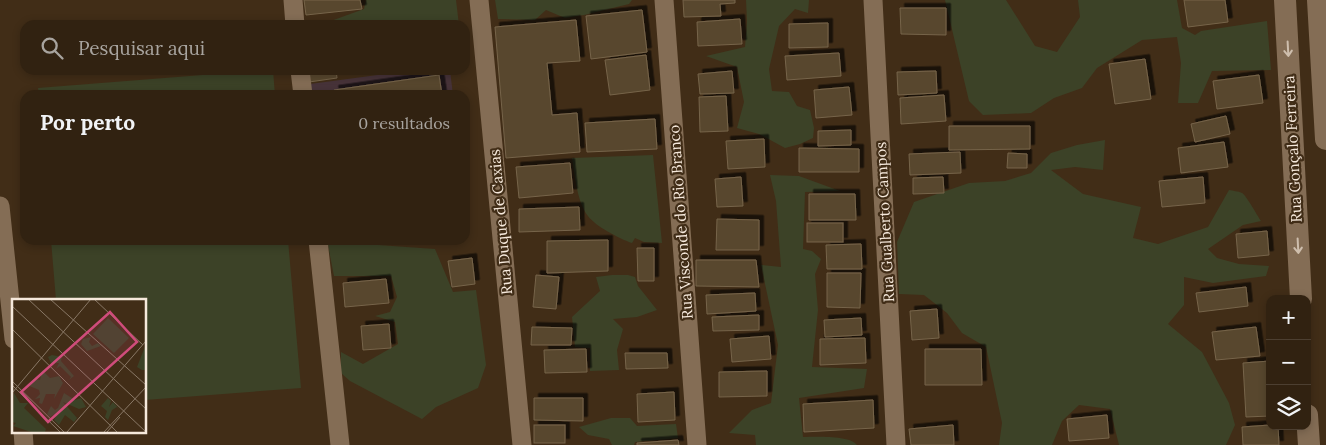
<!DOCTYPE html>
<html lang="pt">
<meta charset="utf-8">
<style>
:root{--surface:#312211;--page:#392a1a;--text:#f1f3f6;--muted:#a8a49f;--line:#4c3f31}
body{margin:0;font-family:Lora,serif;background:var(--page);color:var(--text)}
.controls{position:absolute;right:15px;bottom:15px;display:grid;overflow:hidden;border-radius:10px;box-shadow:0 2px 8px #0003}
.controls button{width:45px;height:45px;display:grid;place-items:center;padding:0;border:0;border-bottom:1px solid var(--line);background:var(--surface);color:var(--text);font:25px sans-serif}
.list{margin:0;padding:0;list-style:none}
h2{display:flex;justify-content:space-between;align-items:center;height:65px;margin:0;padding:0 20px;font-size:21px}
h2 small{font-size:16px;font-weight:400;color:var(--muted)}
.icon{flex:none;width:28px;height:28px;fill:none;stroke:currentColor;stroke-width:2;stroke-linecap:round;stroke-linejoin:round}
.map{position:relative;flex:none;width:1326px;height:445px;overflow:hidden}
.search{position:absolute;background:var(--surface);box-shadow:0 2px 8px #0003;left:20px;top:20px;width:450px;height:55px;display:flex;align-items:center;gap:12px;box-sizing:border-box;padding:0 18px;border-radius:15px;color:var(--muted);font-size:19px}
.panel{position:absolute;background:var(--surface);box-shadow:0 2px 8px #0003;left:20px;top:90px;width:450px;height:155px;border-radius:15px}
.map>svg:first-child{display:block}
</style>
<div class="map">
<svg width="1326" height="445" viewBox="0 0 1326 445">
<defs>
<filter id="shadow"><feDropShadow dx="4.5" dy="-4.5" stdDeviation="0" flood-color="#0009"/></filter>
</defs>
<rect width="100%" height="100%" fill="#412d17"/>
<polygon fill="#473339" points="415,70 450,70 453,95 311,95 310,84"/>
<g fill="#3c4227">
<polygon points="366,0 456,0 459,25 370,25 369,20 328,22 364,9"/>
<polygon points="495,0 632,0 629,4 584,15 565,18 546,10 535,20 498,19"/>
<polygon points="746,0 809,0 808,13 795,9 779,26 769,69 772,91 789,92 797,106 810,110 814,128 813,138 800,144 785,148 759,134 737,128 744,102 737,67 706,56 745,47 747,21"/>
<polygon points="945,0 1006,0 1035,46 1057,52 1080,17 1078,0 1177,0 1182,28 1195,35 1201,31 1267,21 1271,70 1212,71 1198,103 1178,103 1181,63 1177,37 1142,40 1097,68 1082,88 1054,98 1031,113 983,115 969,101"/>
<polygon points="265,70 273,70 275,95 39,95 38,88"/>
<path d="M1105,140l-2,30 -28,-3 -24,3 32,24 58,13 -8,31 25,6 50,-17 21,-37c4,1 9,1 13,3 4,2 15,22 19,28l-18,4 -35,24 9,9 22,6 30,2 -3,10 -53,7 -29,-6v28l-16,19 34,28 27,51 6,22 -9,20h-107l-9,-36 -31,-4 -17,16 -10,24h-53l3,-22 -16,-76 -24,-14 -15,-20 -23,-18 -25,-1 -2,-52 17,-40 55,-19 36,-2 26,-8 20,-20 26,-8z"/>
<path d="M653,155l9,88 -18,-1 -9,-4 -3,5c-12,-4 -37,-17 -44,-27 -11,-14 -13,-40 -16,-58z"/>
<path d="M770,175l29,1 41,15 -35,1 -2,57 9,2 9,8 -6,15 3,36 -6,57 55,2 -3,19 -65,10 4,39c13,0 46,-2 54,8h-101l-1,-10 -26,-2 23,-23 19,-7 7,-58 -17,-80 20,2 -5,-66z"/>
<polygon points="51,240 288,240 301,388 145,400 145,300 56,300"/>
<polygon points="327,240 357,240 364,244 435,249 453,292 476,290 486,365 478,388 436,407 422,419 350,381 341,373 341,352 363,364 398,344 395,322 375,316 390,312 397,297 391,276 334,276"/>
<polygon points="612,275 628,275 635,277 638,286 657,310 637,317 613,319 623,329 617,350 619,370 590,371 590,348 575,347 572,317 600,291 596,277"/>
<polygon points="611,418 630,418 637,426 676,424 678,438 635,442 634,445 612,445 609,439 588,435 579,427"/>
</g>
<g fill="#58472d" stroke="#76644a" filter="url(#shadow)">
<polygon points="304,0 360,0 362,9 306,15"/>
<polygon points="683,0 735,0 735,3 720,4 721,16 684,17"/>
<polygon points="1184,0 1225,0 1228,22 1188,27"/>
<polygon points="900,8 946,8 946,35 901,34"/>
<polygon points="642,10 647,52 591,59 586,16"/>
<polygon points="740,19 742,44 698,46 697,22"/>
<polygon points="576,20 580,61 547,63 552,115 577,113 580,152 506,158 495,27"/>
<polygon points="828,23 828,47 789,48 789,24"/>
<polygon points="839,53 841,76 787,80 785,56"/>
<polygon points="646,55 650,90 610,95 605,60"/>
<polygon points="1145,59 1151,99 1115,104 1109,64"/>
<polygon points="307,70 336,70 337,78 309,82"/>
<polygon points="732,71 734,93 700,94 698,74"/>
<polygon points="936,71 937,93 898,95 897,72"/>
<polygon points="439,75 442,95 335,95 334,90"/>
<polygon points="1259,75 1263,103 1217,109 1213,81"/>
<polygon points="849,87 852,115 816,118 814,90"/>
<polygon points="944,95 946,121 901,124 900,98"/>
<polygon points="726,96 728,131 700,132 699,97"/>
<polygon points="1226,116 1230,134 1195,142 1191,124"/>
<polygon points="655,119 657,149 587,152 585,123"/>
<polygon points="949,126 1030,126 1030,149 949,150"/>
<polygon points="851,130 851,145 818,146 818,131"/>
<polygon points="764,139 765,167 728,169 726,141"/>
<polygon points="1224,142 1228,167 1181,173 1178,148"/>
<polygon points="799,148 859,149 859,172 799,172"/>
<polygon points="960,152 961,173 910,175 909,154"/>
<polygon points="1008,153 1027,154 1027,168 1007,168"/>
<polygon points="570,163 573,193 519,198 516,167"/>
<polygon points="741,177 743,206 717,207 715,179"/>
<polygon points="943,177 944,193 913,194 913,178"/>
<polygon points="1203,177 1205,203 1162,207 1159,181"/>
<polygon points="809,194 855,194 856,220 809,220"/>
<polygon points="579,207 580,230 519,232 519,209"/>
<polygon points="717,219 759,220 759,250 716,250"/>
<rect x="807" y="223" width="36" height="19"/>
<polygon points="1267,231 1269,255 1238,258 1236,234"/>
<polygon points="608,240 608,271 547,273 547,241"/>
<polygon points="861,244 862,269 827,269 826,245"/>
<polygon points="637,248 654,248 654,281 638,281"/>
<polygon points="472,258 475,284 452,287 448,261"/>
<polygon points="696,260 756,260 759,287 696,286"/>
<polygon points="827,273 861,273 860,308 827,307"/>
<polygon points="536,275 559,277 556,309 533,307"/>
<polygon points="386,279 389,303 345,307 343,283"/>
<polygon points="1246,287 1248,306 1199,312 1196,293"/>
<polygon points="755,293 756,311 707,314 706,295"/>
<polygon points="937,309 939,338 912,340 910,311"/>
<polygon points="759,315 759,330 713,331 712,317"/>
<polygon points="861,318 862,335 825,337 824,320"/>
<polygon points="389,324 391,348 363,350 361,326"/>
<polygon points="532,327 572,328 571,345 531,345"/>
<polygon points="1256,327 1260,356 1216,360 1212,332"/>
<polygon points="769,336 771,359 732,362 730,339"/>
<polygon points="865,338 866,363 820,365 820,339"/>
<polygon points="586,349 587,372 545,373 544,350"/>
<polygon points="925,349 981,349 982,385 925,385"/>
<polygon points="625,353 667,353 668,368 626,369"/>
<polygon points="1270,361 1270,416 1246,417 1243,363"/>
<polygon points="767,371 767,396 719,397 719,372"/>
<polygon points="674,392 675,420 638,422 637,394"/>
<polygon points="534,398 583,398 583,421 534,420"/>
<polygon points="873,400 874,428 804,432 803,404"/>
<polygon points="1107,415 1109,438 1069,441 1067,419"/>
<rect x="534" y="425" width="31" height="18"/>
<polygon points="953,425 954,445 911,445 909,429"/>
<polygon points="1270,425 1278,426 1279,445 1243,445 1242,427"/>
<polygon points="678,440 679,445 637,445 637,443"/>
</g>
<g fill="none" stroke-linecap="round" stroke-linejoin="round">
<g stroke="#846d55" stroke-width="19">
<polyline points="293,0 295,25"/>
<polyline points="479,0 522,445"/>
<polyline points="664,0 697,445"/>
<polyline points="873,0 896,445"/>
<polyline points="300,70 303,95"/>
<polyline points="0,206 14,339"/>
<polyline points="318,240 340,445"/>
<polyline points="23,431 24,445"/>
</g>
<g stroke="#846d55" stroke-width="22">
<polyline points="1285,0 1301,299"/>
<polyline points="1318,0 1326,139"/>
<polyline points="1307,415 1309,445"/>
</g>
</g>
<defs><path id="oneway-shaft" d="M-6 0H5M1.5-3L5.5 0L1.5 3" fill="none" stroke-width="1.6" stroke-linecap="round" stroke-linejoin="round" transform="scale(1.25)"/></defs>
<g stroke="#cebead">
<use href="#oneway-shaft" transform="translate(1288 49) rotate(87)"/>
<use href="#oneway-shaft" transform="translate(1298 246) rotate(87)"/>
</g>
<g text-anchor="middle" stroke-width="4.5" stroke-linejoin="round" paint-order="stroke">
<g font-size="15" fill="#f6e9dc" stroke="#412d17">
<text transform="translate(1293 149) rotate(-93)" y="5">Rua Gonçalo Ferreira</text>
<text transform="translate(501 222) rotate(-95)" y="5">Rua Duque de Caxias</text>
<text transform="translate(681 222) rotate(-94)" y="5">Rua Visconde do Rio Branco</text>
<text transform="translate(885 222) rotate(-93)" y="5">Rua Gualberto Campos</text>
</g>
</g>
<g transform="translate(12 299)">
<rect width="134" height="134" fill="#412d17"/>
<path d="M96,19l21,20 -15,15 -21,-19zM79,38l-2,5 3,4 6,-3 3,3 -14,5 -6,-7 2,-5zM134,45v26h-4l-5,-3zM40,56l10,2 -1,4 13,15 -5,4 2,-3 -11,-11 -4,3 3,-6h-8l-3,-6zM30,71l8,8 9,-2 4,7 -9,16 1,-5h-9l-4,10 -3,-1 1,-5 -5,1 5,-5 -1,-4 -12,-5 7,-6 6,1zM2,94l6,10h8l-4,5 22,21 -1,3h-14l-18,-6 3,-3 -4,-1zM52,94l11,7 6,-2 5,9 -7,2 -16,-7 14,16 -3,4 -9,-7 -6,10 -5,-5 4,-8 -8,5 -3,-3 4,-8 4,4 3,-2zM96,99l3,3 -2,6 4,-5 7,8 -3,-3 -5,3 -4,10 -3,-3 2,-6 -6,-5z" fill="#3c4227"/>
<path fill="none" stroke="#897866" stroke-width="1" d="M16,0l118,110M38,0l96,86M82,0l49,46M0,7l134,126M0,30l105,103M0,82l52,51M0,86l48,47M0,94l79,-94M55,133l79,-91M92,133l42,-45M95,133l13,-15"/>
<path fill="#cf4c7b" fill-opacity="0.15" stroke="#cf4c7b" stroke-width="2.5" d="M98,13l27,30 -89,80 -27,-30z"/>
<rect width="134" height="134" fill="none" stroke="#f6e9dc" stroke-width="2.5"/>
</g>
</svg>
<div class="controls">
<button>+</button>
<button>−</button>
<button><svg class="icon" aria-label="layers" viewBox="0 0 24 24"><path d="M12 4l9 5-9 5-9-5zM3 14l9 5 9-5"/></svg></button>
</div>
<div class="search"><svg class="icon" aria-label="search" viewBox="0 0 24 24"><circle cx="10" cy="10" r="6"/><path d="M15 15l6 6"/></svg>Pesquisar aqui</div>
<section class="panel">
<h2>Por perto<small>0 resultados</small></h2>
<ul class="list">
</ul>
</section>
</div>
